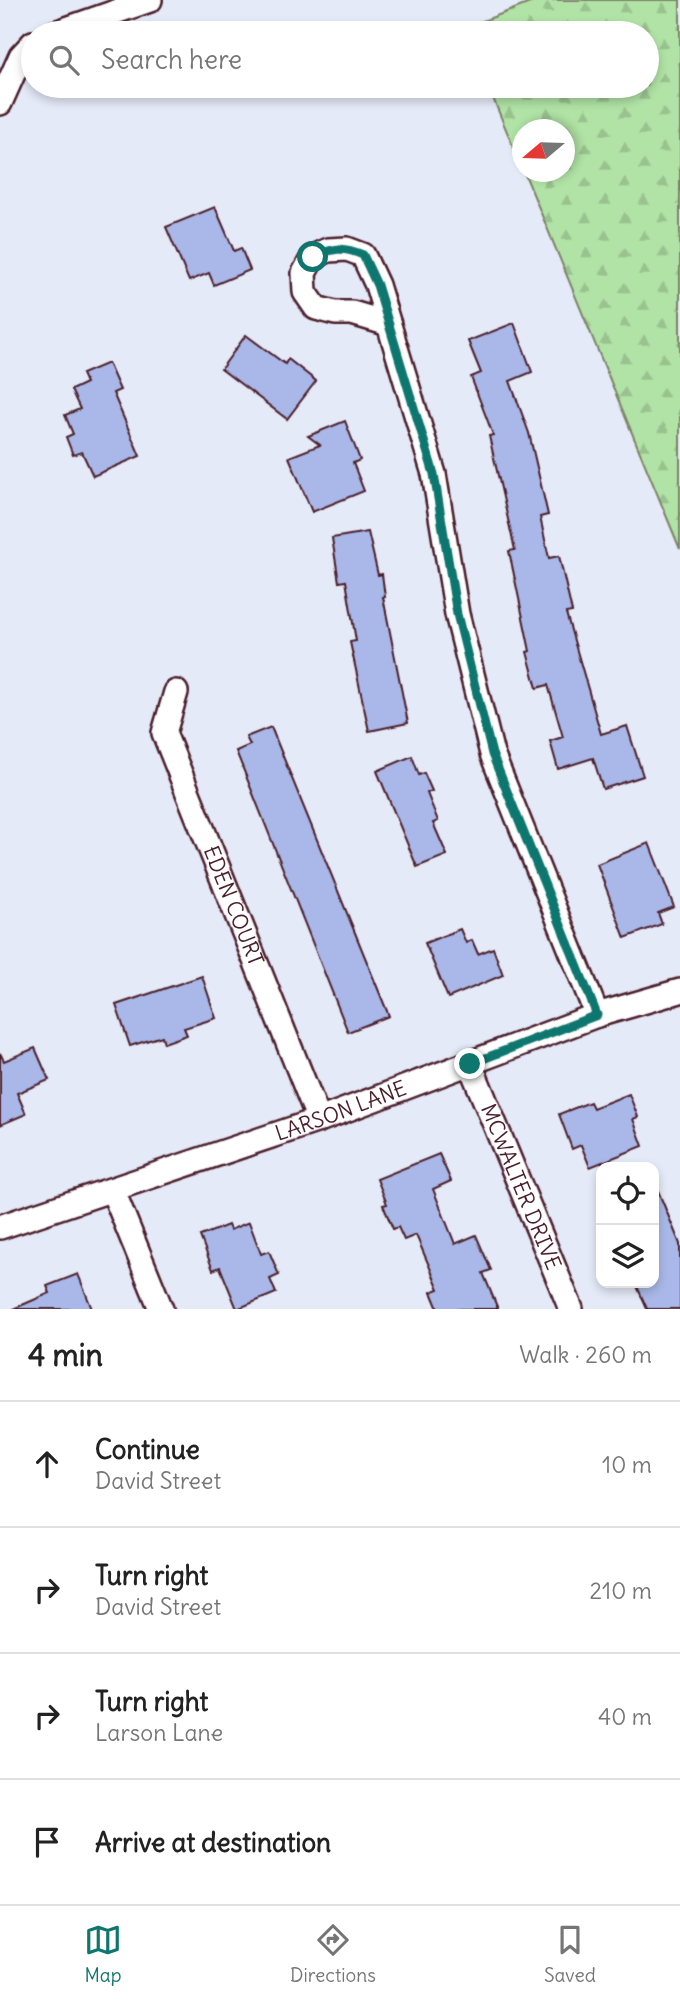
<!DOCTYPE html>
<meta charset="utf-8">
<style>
:root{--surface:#fff;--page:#f6f6f6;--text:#222;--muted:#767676;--line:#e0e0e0;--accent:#0f766e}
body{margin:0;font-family:Delius,sans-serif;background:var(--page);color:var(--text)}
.controls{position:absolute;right:21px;bottom:21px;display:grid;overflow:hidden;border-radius:14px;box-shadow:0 4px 10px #0003}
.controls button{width:63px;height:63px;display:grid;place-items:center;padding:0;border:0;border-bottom:2px solid var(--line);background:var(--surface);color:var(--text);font:35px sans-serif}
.compass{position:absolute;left:512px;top:119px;width:63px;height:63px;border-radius:50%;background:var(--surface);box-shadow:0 4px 10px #0003;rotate:251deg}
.stop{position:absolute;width:21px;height:21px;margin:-16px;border:5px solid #0f766e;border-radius:50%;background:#fff}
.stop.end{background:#0f766e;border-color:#fff;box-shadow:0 2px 7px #0008}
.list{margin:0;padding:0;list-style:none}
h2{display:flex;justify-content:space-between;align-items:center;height:91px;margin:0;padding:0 28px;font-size:30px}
h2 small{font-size:23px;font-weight:400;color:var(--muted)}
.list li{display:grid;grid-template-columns:46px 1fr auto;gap:21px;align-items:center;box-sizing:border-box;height:126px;padding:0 28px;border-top:2px solid var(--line)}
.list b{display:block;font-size:26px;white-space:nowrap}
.list p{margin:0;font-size:23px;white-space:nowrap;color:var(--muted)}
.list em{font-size:23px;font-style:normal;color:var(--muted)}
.icon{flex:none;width:38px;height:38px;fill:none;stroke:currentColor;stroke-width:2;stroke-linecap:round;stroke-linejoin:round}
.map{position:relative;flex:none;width:680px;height:1309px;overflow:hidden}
.search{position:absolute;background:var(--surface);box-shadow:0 4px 10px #0003;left:21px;right:21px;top:21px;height:77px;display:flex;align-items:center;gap:18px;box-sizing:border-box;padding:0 24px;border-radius:38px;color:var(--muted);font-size:26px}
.sheet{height:595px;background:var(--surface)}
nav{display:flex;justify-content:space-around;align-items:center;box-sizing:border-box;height:98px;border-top:2px solid var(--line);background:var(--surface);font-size:19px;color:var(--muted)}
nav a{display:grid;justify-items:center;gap:4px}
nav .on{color:var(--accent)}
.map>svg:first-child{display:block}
</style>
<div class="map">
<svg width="680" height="1309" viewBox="0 0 680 1309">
<defs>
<pattern id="forest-firs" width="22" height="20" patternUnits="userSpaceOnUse" patternTransform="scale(1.75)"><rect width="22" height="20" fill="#b0e3a5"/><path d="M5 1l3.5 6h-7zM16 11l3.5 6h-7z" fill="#99c28e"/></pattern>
</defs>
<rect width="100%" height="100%" fill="#e5eaf8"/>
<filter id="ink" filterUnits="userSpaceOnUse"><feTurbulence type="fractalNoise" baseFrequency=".0143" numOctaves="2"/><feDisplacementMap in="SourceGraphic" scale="14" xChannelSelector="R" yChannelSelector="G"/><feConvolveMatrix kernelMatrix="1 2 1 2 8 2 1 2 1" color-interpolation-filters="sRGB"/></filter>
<g filter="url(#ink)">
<polygon fill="url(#forest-firs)" stroke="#7d8168" stroke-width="2" points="538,0 680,0 680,549 524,172 564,172 564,130 522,130 522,168 488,86 647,86 647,33 467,33 464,28"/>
<g fill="#a9b8e8" stroke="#4a1f2b" stroke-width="2">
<polygon points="215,207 234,251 241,248 250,270 214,285 209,273 189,281 166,227"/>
<polygon points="514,323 532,372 510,381 529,433 548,515 540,517 549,558 559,556 572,612 566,613 601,734 627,726 643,776 603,789 593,758 558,769 550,741 563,737 548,685 537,688 527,652 530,651 509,551 515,550 489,436 493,435 471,377 481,373 468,341"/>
<polygon points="246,335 285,364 288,359 316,381 287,419 221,369"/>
<polygon points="108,363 120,390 113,393 140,456 93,476 82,452 73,455 66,437 73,434 65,415 80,409 71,390 86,383 82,374"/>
<polygon points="345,421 360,460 353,463 364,491 312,512 289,457 320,445 308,436"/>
<polygon points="368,532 378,575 382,574 385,597 383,597 408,723 369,731 350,642 356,641 346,581 339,582 332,538"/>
<polygon points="271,727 389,1016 348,1032 236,751 250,745 246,737"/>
<polygon points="412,756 419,775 424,773 432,791 427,793 438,821 433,823 447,855 417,867 377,771"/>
<polygon points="649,843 674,907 658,913 662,924 625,938 597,864"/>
<polygon points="460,929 466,943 472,940 478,954 493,948 503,975 448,998 425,943"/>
<polygon points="202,976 216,1018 184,1028 187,1035 164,1043 162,1036 130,1046 116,1005"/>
<polygon points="35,1048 49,1080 17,1093 26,1114 0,1125 0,1053 4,1061"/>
<polygon points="629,1094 638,1117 633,1119 643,1146 590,1167 581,1145 572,1149 559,1114 590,1102 593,1108"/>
<polygon points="439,1154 451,1181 433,1189 455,1244 476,1235 491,1270 483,1273 498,1309 438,1309 431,1292 439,1289 416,1235 404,1240 398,1227 393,1229 383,1205 387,1204 377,1179"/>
<polygon points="654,1181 680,1244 680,1309 647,1309 636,1284 654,1283"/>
<polygon points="249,1222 261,1254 269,1251 279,1275 270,1279 276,1293 237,1309 220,1267 213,1270 200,1236 228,1225 230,1230"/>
<polygon points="78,1274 92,1309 13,1309 50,1293 47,1286"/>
</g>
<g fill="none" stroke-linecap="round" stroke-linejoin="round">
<g stroke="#4a1f2b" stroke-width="28">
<g id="minor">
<polyline points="55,33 150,0"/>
<polyline points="0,103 21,56 33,43"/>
<polyline points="389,324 352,313 335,313 316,308 305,292 304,273 313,257 328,250 347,249 363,255 377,285 434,474 457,614 492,754 597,1015"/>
<path id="s1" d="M176,692l-12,41 155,387"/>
<path id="s2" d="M470,1064l101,245"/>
<polyline points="113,1191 161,1309"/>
<path id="s3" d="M0,1227l319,-107 278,-105 83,-24"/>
</g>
</g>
<use href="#minor" stroke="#fff" stroke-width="23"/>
</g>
</g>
<g fill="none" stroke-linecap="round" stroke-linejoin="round" filter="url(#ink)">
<path stroke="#0f766e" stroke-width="9" d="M313,257c20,-9 29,-11 50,-2l14,30 57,189 23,140 35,140 105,261 -127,49"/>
</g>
<g text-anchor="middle" stroke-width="6" stroke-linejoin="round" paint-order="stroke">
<g font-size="21" fill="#4a1f2b" stroke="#fff">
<text dy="7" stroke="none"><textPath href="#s1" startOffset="229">EDEN COURT</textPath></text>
<text dy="7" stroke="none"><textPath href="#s3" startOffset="360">LARSON LANE</textPath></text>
<text dy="7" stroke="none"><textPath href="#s2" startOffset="133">MCWALTER DRIVE</textPath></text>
</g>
</g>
</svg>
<div class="controls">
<button><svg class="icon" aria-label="locate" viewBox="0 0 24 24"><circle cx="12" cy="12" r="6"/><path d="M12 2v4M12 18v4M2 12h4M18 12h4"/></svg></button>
<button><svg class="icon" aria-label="layers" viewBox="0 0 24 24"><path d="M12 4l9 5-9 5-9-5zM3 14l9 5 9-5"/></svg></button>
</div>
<svg class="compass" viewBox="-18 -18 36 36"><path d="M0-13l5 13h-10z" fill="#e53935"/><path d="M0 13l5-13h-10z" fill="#767676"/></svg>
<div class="stop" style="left:313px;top:257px"></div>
<div class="stop end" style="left:470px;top:1064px"></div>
<div class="search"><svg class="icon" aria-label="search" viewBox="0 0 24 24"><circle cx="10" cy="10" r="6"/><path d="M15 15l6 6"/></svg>Search here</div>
</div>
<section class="sheet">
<h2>4 min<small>Walk · 260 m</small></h2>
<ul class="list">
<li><svg class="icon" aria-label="ahead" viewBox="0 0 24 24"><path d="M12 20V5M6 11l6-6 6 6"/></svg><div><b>Continue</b><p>David Street</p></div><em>10 m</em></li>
<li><svg class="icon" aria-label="right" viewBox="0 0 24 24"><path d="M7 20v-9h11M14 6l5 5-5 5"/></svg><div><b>Turn right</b><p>David Street</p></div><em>210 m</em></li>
<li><svg class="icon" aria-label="right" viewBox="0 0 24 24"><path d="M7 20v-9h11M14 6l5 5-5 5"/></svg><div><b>Turn right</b><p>Larson Lane</p></div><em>40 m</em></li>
<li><svg class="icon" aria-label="arrive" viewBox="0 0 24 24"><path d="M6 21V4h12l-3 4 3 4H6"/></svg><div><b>Arrive at destination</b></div></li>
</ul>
</section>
<nav>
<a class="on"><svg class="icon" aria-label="map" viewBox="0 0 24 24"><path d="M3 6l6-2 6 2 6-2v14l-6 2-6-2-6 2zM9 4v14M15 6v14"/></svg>Map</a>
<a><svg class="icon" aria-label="directions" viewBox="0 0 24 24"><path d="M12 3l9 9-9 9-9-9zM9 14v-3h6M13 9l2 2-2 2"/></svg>Directions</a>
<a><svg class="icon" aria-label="saved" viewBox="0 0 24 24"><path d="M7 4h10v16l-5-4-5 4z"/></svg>Saved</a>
</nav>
